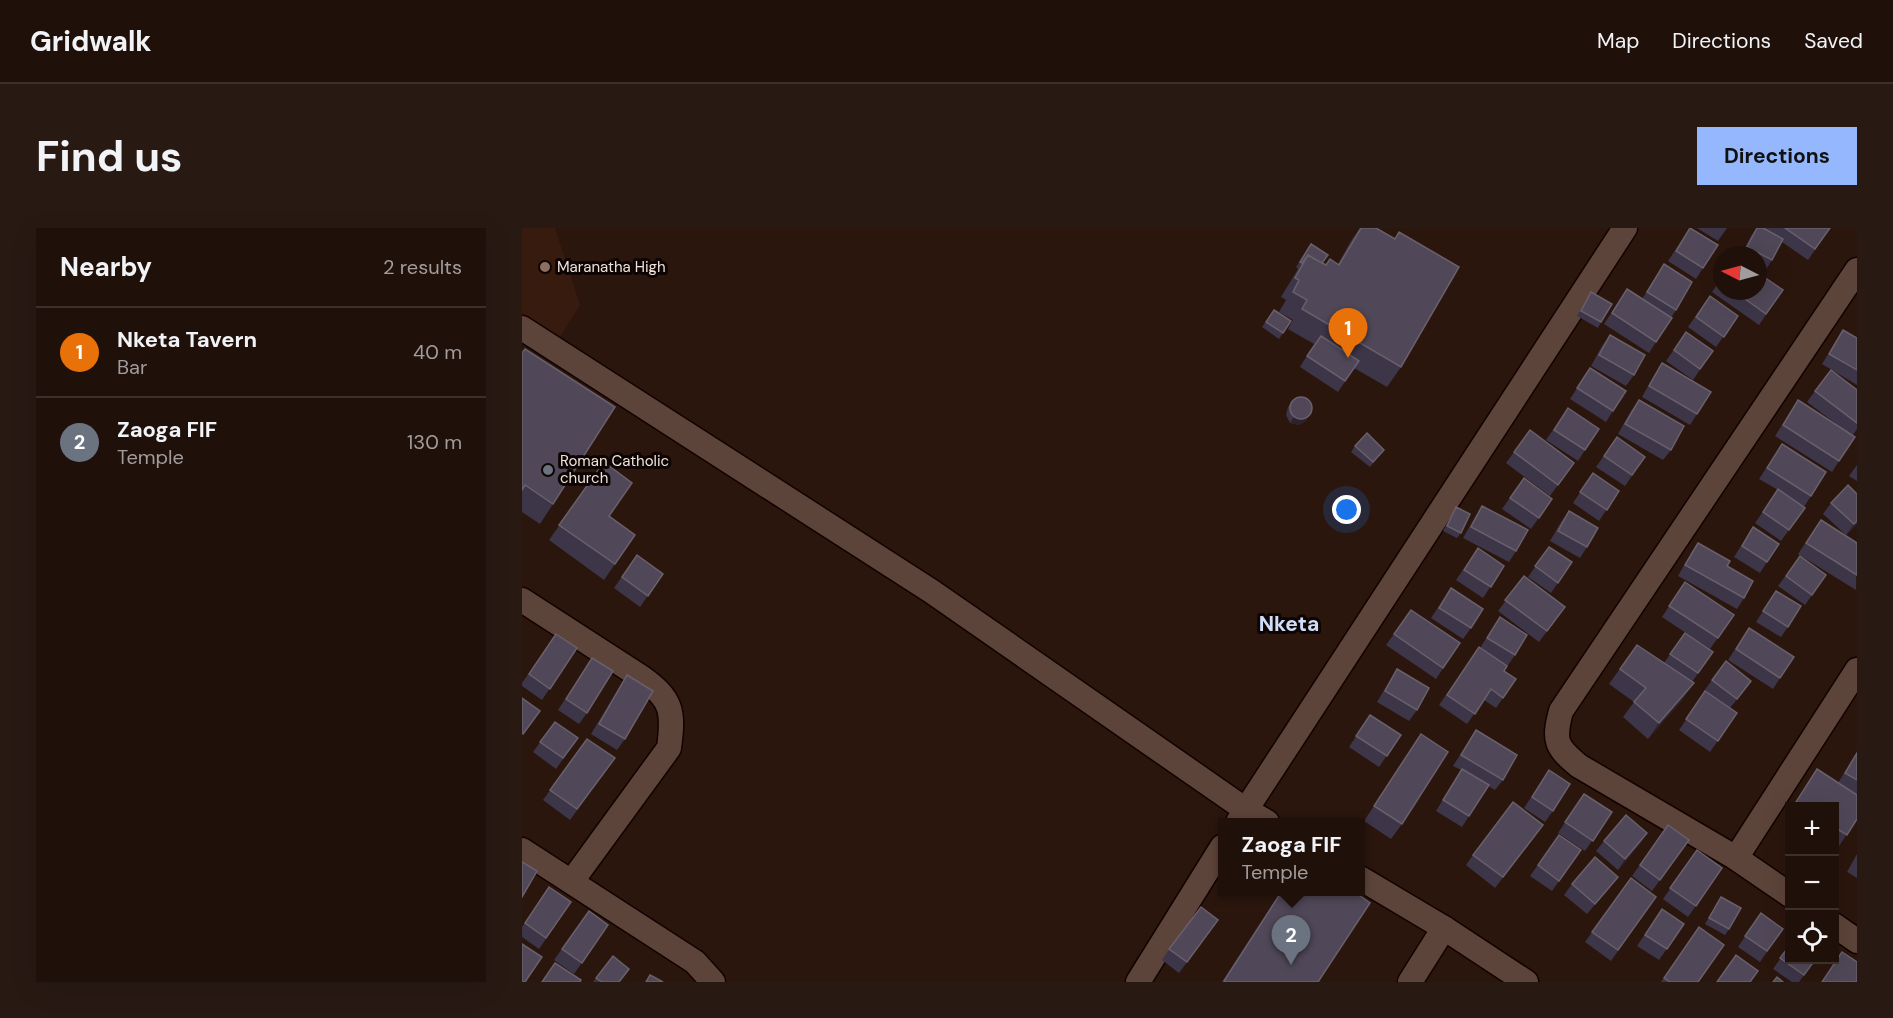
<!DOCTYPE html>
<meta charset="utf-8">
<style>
:root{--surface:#20100a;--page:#281913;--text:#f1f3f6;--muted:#a29d9c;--line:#3d302b;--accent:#94b7fd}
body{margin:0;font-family:"DM Sans",sans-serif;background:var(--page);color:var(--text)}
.controls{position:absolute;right:18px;bottom:18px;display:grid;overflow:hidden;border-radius:0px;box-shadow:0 6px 24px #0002}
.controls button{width:54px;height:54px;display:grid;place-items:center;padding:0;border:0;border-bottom:2px solid var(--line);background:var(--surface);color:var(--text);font:30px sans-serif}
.compass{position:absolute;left:1191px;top:18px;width:54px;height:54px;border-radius:50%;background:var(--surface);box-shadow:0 6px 24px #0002;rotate:276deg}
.you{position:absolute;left:825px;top:282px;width:21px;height:21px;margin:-15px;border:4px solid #fff;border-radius:50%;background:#1a73e8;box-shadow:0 0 0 9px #1a73e833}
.badge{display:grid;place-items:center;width:39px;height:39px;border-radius:50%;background:var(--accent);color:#fff;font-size:20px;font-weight:700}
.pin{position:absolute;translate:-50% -50px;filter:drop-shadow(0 2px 3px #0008)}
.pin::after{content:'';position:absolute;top:32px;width:21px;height:18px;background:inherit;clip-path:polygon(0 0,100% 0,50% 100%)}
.popup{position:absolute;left:696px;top:590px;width:147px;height:78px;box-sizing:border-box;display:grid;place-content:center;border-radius:0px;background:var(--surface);filter:drop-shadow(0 2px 4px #0005);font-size:20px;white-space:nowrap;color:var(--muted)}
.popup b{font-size:22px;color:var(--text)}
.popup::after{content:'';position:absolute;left:50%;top:100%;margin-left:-12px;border:12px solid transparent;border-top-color:var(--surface)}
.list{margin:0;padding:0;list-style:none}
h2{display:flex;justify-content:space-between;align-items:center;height:78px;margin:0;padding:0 24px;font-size:26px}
h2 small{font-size:20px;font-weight:400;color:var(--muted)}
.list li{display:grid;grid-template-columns:39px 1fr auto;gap:18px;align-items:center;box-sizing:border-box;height:90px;padding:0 24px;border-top:2px solid var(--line)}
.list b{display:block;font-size:22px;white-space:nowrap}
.list p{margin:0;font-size:20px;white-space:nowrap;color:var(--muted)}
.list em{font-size:20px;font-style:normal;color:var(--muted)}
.icon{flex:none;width:33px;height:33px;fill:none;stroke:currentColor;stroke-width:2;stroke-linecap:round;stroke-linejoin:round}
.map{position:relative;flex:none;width:1335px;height:754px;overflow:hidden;border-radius:0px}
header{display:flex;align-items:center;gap:36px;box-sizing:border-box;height:84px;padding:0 30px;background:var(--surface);border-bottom:2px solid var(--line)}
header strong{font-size:28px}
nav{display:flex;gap:33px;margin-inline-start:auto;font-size:21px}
.intro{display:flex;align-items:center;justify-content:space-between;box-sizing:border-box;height:144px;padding:0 36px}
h1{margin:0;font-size:42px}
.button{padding:15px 27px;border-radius:0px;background:var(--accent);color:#111;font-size:21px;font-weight:700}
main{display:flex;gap:36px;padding:0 36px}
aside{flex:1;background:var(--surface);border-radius:0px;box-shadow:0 6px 24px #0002}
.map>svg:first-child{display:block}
</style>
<header>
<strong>Gridwalk</strong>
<nav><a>Map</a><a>Directions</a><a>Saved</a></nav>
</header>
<div class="intro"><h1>Find us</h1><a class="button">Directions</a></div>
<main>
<aside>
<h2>Nearby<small>2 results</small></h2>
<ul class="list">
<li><span class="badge" style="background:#e8710a">1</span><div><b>Nketa Tavern</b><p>Bar</p></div><em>40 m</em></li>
<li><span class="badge" style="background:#6b7280">2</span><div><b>Zaoga FIF</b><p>Temple</p></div><em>130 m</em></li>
</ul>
</aside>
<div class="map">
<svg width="1335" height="754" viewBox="0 0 1335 754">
<rect width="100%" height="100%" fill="#2b160d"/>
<polygon fill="#371b0f" points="0,0 33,0 58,77 34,115 0,94"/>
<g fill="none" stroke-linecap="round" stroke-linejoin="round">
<g stroke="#120200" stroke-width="27">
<g id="minor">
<polyline points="0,100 409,363 724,582 745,594"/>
<path d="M0,372l119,77c31,22 33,34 28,71l-97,133"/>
<polyline points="716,594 1103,0"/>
<polyline points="0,622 173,734 191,754"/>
<polyline points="1214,630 1335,442"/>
<polyline points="838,650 922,700 1004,754"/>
<path d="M1268,667l-54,-37 -157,-92c-23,-19 -26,-25 -18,-55l296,-441"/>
<polyline points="1312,697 1335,713"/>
<polyline points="616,754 700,619"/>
<polyline points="888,754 922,700"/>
</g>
</g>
<use href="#minor" stroke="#5d443a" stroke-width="24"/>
</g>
<g fill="#3d3548">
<polygon points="838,0 854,0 872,11 877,4 879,139 865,159 832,140 816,164 778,139 792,116 766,101 771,92 757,84 764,72 759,69 776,41 774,39 789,16 800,35 804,37 808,31 816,36 829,13"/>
<polygon points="1168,0 1181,40 1174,51 1146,33"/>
<polygon points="1175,0 1205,0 1196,13"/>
<polygon points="1235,0 1308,0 1286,32 1260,14 1250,32 1243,43 1236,40 1236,27 1219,27 1229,8"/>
<polygon points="1142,36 1154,82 1127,125 1082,96 1105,61 1120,71"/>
<polygon points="1200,50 1200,63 1261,62 1237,97 1190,64"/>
<polygon points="1069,64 1079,94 1076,100 1055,88"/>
<polygon points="1188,68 1216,88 1194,119 1166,99"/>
<polygon points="752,82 769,93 757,111 740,99"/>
<polygon points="1321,102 1335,110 1335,157 1300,136"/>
<polygon points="1164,104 1191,123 1171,152 1144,133"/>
<polygon points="1088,107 1112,147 1104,158 1069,138 1080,118"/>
<polygon points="0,125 31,276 18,296 0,284"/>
<polygon points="1140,135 1175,186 1168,197 1120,169 1133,146"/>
<polygon points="1068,140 1091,183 1084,194 1048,171"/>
<polygon points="1335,162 1335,201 1331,207 1317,233 1310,244 1253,208 1276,172 1317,198 1285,174 1293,163"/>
<polygon points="1117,172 1149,222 1141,232 1096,206 1109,183"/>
<polygon points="770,173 784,193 777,197 768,195 764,187 766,179"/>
<polygon points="1046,180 1063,222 1056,233 1024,212"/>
<polygon points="1008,202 1052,235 1028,268 984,235"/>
<polygon points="1095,209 1123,229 1103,258 1074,239"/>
<polygon points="1260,216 1289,268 1282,279 1283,280 1259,313 1233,295 1256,262 1237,251"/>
<polygon points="833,218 862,222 848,239 829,224"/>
<polygon points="82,234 87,288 113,307 82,352 27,312"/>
<polygon points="1335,237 1335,253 1327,248"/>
<polygon points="1071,245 1097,263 1077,293 1051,275"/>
<polygon points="1002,250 1030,271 1009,301 980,281"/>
<polygon points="1309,275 1335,296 1324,307 1301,286"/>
<polygon points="960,278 994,323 987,334 941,310 953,289"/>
<polygon points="934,279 939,305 935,310 921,303"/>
<polygon points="1047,283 1065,319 1058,330 1028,313 1039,294"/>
<polygon points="1299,292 1335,315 1334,362 1276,326"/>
<polygon points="1231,299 1245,334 1238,345 1212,329"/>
<polygon points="1176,315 1205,338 1222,370 1215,381 1156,348 1169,325"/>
<polygon points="1027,319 1050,334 1029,365 1006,349"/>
<polygon points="956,320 982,338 961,370 934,352"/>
<polygon points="115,327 141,346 118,379 92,360"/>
<polygon points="1278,328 1304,347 1283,377 1256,358"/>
<polygon points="1002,348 1043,379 1017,414 976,383"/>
<polygon points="1163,354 1212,387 1188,421 1140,389"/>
<polygon points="929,360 949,400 941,411 909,390"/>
<polygon points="1254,363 1266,399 1259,409 1234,394"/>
<polygon points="889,382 938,415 914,451 864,417"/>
<polygon points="978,389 993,427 982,443 994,451 974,480 962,472 945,496 917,477 957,419 958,420"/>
<polygon points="1227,400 1258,450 1251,461 1206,432"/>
<polygon points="1163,405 1191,424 1170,454 1161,471 1126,511 1101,489 1112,474 1087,456 1115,417 1142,435"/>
<polygon points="34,406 55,420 20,472 0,458 0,455"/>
<polygon points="70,430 65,485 57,496 36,482"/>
<polygon points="1204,433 1221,464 1208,480 1215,485 1188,524 1157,502 1183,464 1182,463"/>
<polygon points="875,441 895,482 887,493 855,474 868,452"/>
<polygon points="105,447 103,511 95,522 69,506 98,458"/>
<polygon points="848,487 879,507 857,539 827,519"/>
<polygon points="33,494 56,510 34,541 11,524"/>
<polygon points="954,502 981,552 973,562 966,558 940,599 914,583 939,542 931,538"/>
<polygon points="899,506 880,596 869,611 842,593"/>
<polygon points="65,511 93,530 48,592 21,572"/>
<polygon points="1335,524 1335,591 1317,618 1312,615 1312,579 1271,579 1295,541 1316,555"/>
<polygon points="1027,542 1031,583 1023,594 1002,580"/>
<polygon points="1062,566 1090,584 1063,623 1036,605"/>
<polygon points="1021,597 973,660 944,637 951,627"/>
<polygon points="1146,597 1167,612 1130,663 1110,648"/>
<polygon points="1037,607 1059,622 1030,663 1008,648"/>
<polygon points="1082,613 1118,616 1096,642 1074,623"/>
<polygon points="1175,622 1200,640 1166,689 1141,671"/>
<polygon points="1335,626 1335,650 1325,644"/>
<polygon points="1109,650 1134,669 1089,733 1063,714"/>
<polygon points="1050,656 1088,659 1065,686 1042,667"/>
<polygon points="27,659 49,674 17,721 0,709 0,699"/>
<polygon points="759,663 831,663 796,754 700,754"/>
<polygon points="1199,669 1207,701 1203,707 1183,696"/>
<polygon points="1140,681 1162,696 1137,732 1115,718"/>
<polygon points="67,683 86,697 52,746 32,732"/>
<polygon points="1239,685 1261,701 1238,734 1216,719"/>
<polygon points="696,692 657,745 640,732 647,721"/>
<polygon points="1177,699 1176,754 1139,754"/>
<polygon points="1268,717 1293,732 1277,754 1270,754 1251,741"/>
<polygon points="91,728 97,754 71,754"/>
</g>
<g fill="#2d212a">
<polygon points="788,187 784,193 777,197 768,195 772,189"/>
<polygon points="1335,293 1335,296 1324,307 1332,296"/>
<polygon points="1172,455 1161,471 1126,511 1137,495"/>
<polygon points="1125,605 1118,616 1096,642 1103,631"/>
</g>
<g fill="#504858" stroke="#69606c" stroke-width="1.5">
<polygon points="839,0 854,0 873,11 877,4 937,39 879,139 780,81 785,72 771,64 777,52 773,50 786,27 804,37 808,31 817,37"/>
<polygon points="1168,0 1196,17 1181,40 1154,23"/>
<polygon points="1235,0 1241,0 1261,11 1250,32 1225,19"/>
<polygon points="1263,0 1308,0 1293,21"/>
<polygon points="789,16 806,27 800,35 786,27 780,35 778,34"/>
<polygon points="1142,36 1170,54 1154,82 1125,64"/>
<polygon points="1236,45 1261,62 1244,86 1212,63 1236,63"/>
<polygon points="1105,61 1150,90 1134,114 1090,85"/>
<polygon points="1069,64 1090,76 1079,94 1059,83"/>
<polygon points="1188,68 1216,88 1202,109 1174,89"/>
<polygon points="752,82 769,93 761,105 744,94"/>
<polygon points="1321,102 1335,110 1335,142 1307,126"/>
<polygon points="1164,104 1191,123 1178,141 1152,122"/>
<polygon points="1088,107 1123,127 1112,147 1077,127"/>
<polygon points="799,108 837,133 823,153 785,128"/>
<polygon points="3,121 93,179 31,276 3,257 0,262 0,125"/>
<polygon points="1140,135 1189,164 1175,186 1127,158"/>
<polygon points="1068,140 1104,163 1091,183 1055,160"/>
<polygon points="1309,142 1335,162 1335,195 1293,163"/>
<circle cx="779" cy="180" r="11"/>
<polygon points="1117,172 1162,198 1149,222 1103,196"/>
<polygon points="1276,172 1333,209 1317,233 1261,197"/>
<polygon points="1046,180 1077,201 1063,222 1032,202"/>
<polygon points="1008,202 1052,235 1036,257 992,224"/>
<polygon points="845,205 862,222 851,234 833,218"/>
<polygon points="1095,209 1123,229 1110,247 1082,228"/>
<polygon points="1260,216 1304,244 1289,268 1245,240"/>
<polygon points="82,234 110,255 87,288 113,307 93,336 37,297"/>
<polygon points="1071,245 1097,263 1085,282 1058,264"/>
<polygon points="1002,250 1030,271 1017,290 988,270"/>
<polygon points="1326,257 1335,266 1335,293 1332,296 1309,275"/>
<polygon points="1256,261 1283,280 1267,302 1241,284"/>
<polygon points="960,278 1006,302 994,323 949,299"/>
<polygon points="934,279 948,286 939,305 925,298"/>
<polygon points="1047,283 1076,300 1065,319 1036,303"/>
<polygon points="1299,292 1335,315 1335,347 1284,315"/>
<polygon points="1231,299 1257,316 1245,334 1220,318"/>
<polygon points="1176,315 1208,333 1205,338 1231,353 1222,370 1163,337"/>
<polygon points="1027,319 1050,334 1036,355 1013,338"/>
<polygon points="956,320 982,338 969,359 942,342"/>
<polygon points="115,327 141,346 126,368 100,349"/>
<polygon points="1278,328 1304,347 1290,367 1264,348"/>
<polygon points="1002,348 1043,379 1025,403 983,372"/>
<polygon points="1163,354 1212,387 1196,410 1147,378"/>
<polygon points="929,360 961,381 949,400 917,380"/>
<polygon points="1254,363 1279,378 1266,399 1241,383"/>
<polygon points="889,382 938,415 921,440 872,406"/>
<polygon points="978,389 1005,407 993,427 965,410"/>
<polygon points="1227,400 1272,429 1258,450 1214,421"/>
<polygon points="1163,405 1191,424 1176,445 1148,426"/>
<polygon points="34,406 55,420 28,461 7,446"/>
<polygon points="1115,417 1172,455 1137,495 1112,474 1124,460 1098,441"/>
<polygon points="957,419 985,438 982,443 994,451 981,470 969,461 953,486 925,467"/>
<polygon points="70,430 91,443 65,485 44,471"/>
<polygon points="1204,433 1229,453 1215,471 1190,452"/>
<polygon points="875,441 907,460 895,482 863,463"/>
<polygon points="105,447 131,463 103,511 77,496"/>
<polygon points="1183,463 1215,485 1196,513 1164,491"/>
<polygon points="0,470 18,483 1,506 0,505"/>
<polygon points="848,487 879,507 865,528 834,508"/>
<polygon points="33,494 56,510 41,530 18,514"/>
<polygon points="954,502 995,527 981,552 939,527"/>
<polygon points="899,506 926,524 880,596 852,578"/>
<polygon points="65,511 93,530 55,581 28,562"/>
<polygon points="1335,525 1335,552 1323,545"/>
<polygon points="940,541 967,557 947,588 921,572"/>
<polygon points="1295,541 1335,567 1335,591 1325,607 1312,599 1312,579 1281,579 1274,574"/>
<polygon points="1027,542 1048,556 1031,583 1010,569"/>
<polygon points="1062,566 1090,584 1071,613 1043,594"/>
<polygon points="991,574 1021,597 981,649 951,627"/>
<polygon points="1104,587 1125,605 1103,631 1082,613"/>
<polygon points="1146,597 1167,612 1138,652 1118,637"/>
<polygon points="1037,607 1059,622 1037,653 1016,637"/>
<polygon points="1175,622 1200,640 1174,678 1148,660"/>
<polygon points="1073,629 1096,649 1073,676 1050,656"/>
<polygon points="0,634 15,643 0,669"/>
<polygon points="1109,650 1134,669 1096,722 1070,704"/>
<polygon points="27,659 49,674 24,710 3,695"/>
<polygon points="760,663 831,663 848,675 796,754 704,754 702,753"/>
<polygon points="1199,669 1219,680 1207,701 1187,690"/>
<polygon points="679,679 696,692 665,734 647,721"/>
<polygon points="1140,681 1162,696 1145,721 1123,707"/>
<polygon points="67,683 86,697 60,735 40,721"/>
<polygon points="1239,685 1261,701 1245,723 1223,708"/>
<polygon points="1312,697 1316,699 1312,705"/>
<polygon points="1177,699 1202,717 1176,754 1148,754 1142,750"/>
<polygon points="0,716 20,729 3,754 0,754"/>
<polygon points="1268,717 1268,732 1293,732 1282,747 1258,730"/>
<polygon points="1320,724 1335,734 1335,754 1300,754"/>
<polygon points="1214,727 1236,743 1228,754 1195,754"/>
<polygon points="91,728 107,741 97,754 80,754 74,750"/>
<polygon points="33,735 59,752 58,754 20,754"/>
<polygon points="128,747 141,754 124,754"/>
<polygon points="1255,749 1261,754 1251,754"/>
</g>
<circle fill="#8d6e63" stroke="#0d0503" stroke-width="2" cx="23" cy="39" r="6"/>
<circle fill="#6b7280" stroke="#0d0503" stroke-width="2" cx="26" cy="242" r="6"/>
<g text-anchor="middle" stroke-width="6" stroke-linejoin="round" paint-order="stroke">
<g font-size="15" fill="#f1e2db" stroke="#0d0503" text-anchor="start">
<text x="35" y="44">Maranatha High</text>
<text x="38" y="238">Roman Catholic<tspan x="38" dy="17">church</tspan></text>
</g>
<g font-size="21" font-weight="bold" fill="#cfddf8" stroke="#0d0503">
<text x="767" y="403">Nketa</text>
</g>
</g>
</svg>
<div class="controls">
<button>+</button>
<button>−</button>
<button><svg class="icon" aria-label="locate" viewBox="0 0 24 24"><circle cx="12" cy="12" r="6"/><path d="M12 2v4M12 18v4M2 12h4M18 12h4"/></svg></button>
</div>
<svg class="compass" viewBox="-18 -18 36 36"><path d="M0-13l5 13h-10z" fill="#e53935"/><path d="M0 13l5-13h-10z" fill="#a29d9c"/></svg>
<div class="you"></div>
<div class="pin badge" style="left:826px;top:130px;background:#e8710a">1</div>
<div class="pin badge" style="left:769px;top:737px;background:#6b7280">2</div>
<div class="popup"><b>Zaoga FIF</b>Temple</div>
</div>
</main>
